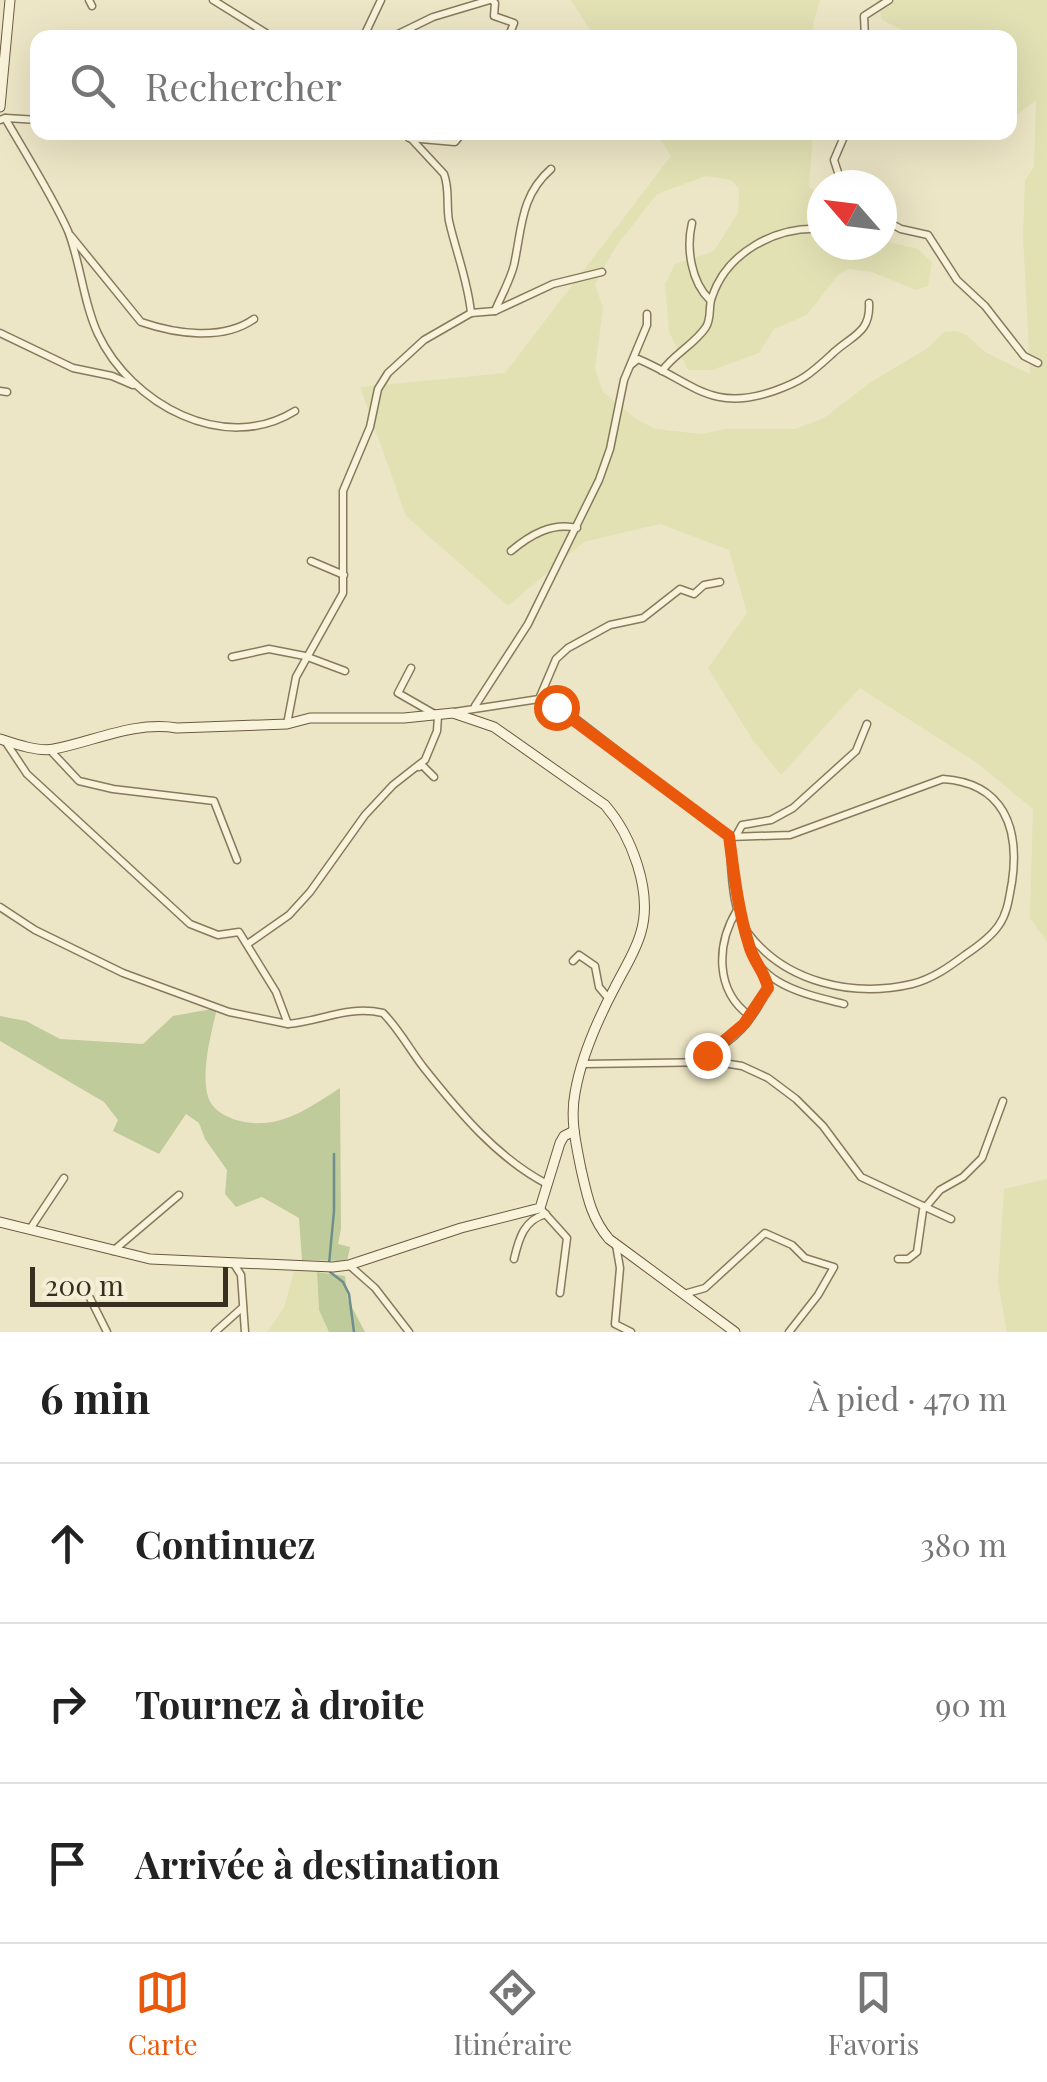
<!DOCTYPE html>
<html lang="fr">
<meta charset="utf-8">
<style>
:root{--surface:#fff;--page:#f2f2f2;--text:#222;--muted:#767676;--line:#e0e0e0;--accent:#ea580c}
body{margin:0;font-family:"Playfair Display",serif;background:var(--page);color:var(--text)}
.compass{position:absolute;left:807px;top:170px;width:90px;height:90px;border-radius:50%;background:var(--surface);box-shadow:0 10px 40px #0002;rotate:298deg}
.scale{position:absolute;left:30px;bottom:25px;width:198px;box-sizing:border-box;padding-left:10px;border:5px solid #392f20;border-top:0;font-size:28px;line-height:35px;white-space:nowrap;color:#392f20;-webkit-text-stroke:8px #f4efd6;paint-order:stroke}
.stop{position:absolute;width:30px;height:30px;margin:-22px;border:8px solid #ea580c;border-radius:50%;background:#fff}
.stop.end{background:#ea580c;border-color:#fff;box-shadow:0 2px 10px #0008}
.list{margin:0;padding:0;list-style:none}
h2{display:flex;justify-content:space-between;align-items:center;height:130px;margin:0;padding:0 40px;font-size:42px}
h2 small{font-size:32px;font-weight:400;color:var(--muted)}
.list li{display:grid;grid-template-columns:65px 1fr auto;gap:30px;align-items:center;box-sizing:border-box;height:160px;padding:0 40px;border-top:2px solid var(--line)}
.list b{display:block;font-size:38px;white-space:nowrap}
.list em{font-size:32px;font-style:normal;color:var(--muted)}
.icon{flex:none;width:55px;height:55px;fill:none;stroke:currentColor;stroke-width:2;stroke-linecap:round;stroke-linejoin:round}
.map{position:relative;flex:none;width:1047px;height:1332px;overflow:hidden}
.search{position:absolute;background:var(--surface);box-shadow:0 10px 40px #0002;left:30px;right:30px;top:30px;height:110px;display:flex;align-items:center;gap:25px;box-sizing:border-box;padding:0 35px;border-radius:20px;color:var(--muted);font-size:38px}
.sheet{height:610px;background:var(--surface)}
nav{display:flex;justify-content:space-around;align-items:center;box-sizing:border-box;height:140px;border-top:2px solid var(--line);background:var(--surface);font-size:28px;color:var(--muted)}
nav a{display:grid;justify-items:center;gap:5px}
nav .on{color:var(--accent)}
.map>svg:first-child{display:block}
</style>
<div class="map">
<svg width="1047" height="1332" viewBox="0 0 1047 1332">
<rect width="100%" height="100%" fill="#ede6c6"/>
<g fill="#e2e1b4">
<polygon points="571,0 820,0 813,24 814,37 595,38"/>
<polygon points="877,0 1047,0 1047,942 1030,918 1033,809 977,763 860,688 781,775 752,739 708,668 747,613 729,550 660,524 584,542 508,606 406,516 360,387 505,373 671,156 656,132 813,133 809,187 822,195 822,245 882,245 882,240 918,249 932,262 928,286 916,290 872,272 848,269 838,275 807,315 774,329 759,353 712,370 688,370 669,332 665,284 675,264 714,251 738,213 739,189 731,180 706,176 657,194 615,248 595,284 603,308 595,368 603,392 635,418 655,429 702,434 725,429 795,429 824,418 871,382 926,349 944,332 956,331 967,335 985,352 1030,374 1023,236 1025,180 1034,167 1036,100 1010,120 1010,38 917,37 882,20"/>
<polygon points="1047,1179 1047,1332 1007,1332 998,1282 1004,1189"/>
<polygon points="294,1271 317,1272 319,1310 329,1332 267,1332 284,1308"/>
</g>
<g fill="#bfcb9b">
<path d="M217,1008c-6,27 -15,58 -10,85 3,15 14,21 26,26 42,14 73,-9 107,-31l1,141 -3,15 12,3 -3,14 -45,-1 -3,-42 -37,-21 -26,10 -11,-13 2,-24 -22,-31 -6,-16 -13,-9 -27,40 -46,-23 5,-11 -14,-18 -104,-61v-25l26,5 34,18 83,5 30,-28z"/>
<polygon points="317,1272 345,1276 348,1300 365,1332 329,1332 319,1310"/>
</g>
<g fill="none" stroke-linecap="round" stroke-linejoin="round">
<g stroke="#6e8f8b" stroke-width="2.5">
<polyline points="329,1264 334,1211 334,1154"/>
<polyline points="330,1272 343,1282 349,1294 354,1332"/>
</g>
<g stroke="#88795d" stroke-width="9">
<g id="street">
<polyline points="89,0 92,6"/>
<polyline points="213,0 274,38"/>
<polyline points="492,0 495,3 494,16 514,23 508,38"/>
<polyline points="367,34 394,36 433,17 490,0"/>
<polyline points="363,38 381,0"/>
<polyline points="865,38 864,16 889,0"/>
<polyline points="6,118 38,120"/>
<path d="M0,120l5,-2c19,33 48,79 63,113 13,33 15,71 30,103 33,70 126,121 197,77"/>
<polyline points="409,138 455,142 463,132"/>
<polyline points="842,185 834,160 846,132"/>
<polyline points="882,219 901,229 928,235 957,280 985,306 1024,356 1038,363"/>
<path d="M692,223c-6,25 -1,59 18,77"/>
<path d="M71,236l70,86c35,12 82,19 113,-3"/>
<path d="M495,311c6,-15 15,-30 19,-46 8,-36 6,-69 37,-96"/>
<polyline points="471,313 495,311 553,284 602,272"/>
<polyline points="0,333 73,368 112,376 133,385"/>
<path d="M632,364l6,-5c55,23 72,54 136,32 28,-10 35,-16 57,-36 19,-19 40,-21 38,-52"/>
<path d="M662,371c12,-17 33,-27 44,-44 6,-10 2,-20 6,-30 15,-45 64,-71 110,-68"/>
<polyline points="0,391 7,392"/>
<path d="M511,551c19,-16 41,-29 66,-23"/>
<polyline points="311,561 344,575"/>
<polyline points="232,657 269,649 305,656 345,671"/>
<polyline points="539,699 556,659 568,648 610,625 643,618 680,589 694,594 704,585 720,582"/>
<polyline points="475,706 528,624 599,480 610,449 624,380 647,325 647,314"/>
<path d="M454,712l85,-13 32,16 158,122c3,27 1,73 19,96 37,49 104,65 164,51 20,-5 37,-17 53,-29 12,-8 26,-18 34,-30 9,-13 10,-28 13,-43 8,-55 -9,-99 -69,-103l-153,56 -61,2"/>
<path d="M287,724l9,-47 47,-84v-102l27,-64 8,-38 10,-16 36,-33 47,-27c-3,-32 -15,-61 -22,-92 -3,-17 1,-31 -5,-47l-39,-42"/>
<path d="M5,741l22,33 163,150 28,11 21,-3 37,60 12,32c34,-3 60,-19 95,-11 16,16 27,37 41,55 35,44 73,90 123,116"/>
<polyline points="50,750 79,781 113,789 214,801 237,860"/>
<polyline points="419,767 422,765 434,777"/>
<polyline points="736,836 742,825 771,820 793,808 856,751 867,724"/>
<polyline points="0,907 35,930 123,973 229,1012 288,1024"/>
<path d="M737,910c-21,35 -22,81 13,106"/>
<path d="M746,933c7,51 55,60 98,71"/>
<polyline points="249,943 289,915 310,892 365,815 393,785 425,760 437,731 438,716 398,693 411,668"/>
<polyline points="573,961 579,955 595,966 599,987 609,999"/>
<path d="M705,1063c4,-14 12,-14 23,-22 17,-12 31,-34 40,-53l-5,-17"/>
<polyline points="584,1064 717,1062 742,1066 768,1078 796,1099 823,1126 861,1177 951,1219"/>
<polyline points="540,1208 567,1238 560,1293"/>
<polyline points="30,1229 64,1178"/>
<polyline points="616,1245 620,1268 615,1324 631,1332"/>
<polyline points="113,1251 179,1195"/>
<path d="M514,1259c5,-21 10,-39 32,-45"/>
<polyline points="898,1259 908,1259 917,1252 923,1210 940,1190 963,1177 982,1158 1003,1101"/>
<polyline points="234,1264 241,1275 245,1332"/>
<polyline points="349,1265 375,1288 409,1332"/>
<polyline points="684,1294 705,1288 765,1233 792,1245 805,1258 834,1267 818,1295 789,1332"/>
<polyline points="90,1298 107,1332"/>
<polyline points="215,1332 243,1307"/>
</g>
</g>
<g stroke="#6a5a40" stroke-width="11">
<g id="secondary">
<polyline points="0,107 10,0"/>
<path d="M0,739c15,5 38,13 54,10 41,-8 80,-28 123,-21l110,-4 23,-6h94l49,-5 41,14 111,78c26,30 48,86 36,127 -5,19 -17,37 -26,55 -17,32 -34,71 -40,106 -5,26 1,51 6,76 6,26 10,49 28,70l126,93"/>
<polyline points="0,1222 150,1259 333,1267 349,1265 461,1228 540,1208 560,1143 564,1136 574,1131"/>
</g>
</g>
<use href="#street" stroke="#f8f3da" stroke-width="6"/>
<use href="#secondary" stroke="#f8f3da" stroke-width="9"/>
</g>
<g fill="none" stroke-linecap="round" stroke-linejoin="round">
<path stroke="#ea580c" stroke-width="12" d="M556,707l173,129c5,38 9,74 20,109 4,16 16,27 19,43l-24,36 -37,31"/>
</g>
</svg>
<svg class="compass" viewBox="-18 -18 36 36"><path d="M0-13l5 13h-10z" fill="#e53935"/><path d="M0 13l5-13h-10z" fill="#767676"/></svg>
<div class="scale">200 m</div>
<div class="stop" style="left:556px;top:707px"></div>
<div class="stop end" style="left:707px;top:1055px"></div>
<div class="search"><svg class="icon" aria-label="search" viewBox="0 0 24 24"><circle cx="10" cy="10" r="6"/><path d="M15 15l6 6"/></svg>Rechercher</div>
</div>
<section class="sheet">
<h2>6 min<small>À pied · 470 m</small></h2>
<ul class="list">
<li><svg class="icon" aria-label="ahead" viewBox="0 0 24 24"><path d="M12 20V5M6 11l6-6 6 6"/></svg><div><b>Continuez</b></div><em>380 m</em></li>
<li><svg class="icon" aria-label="right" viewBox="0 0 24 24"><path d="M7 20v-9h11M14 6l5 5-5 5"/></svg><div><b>Tournez à droite</b></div><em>90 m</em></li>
<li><svg class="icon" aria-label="arrive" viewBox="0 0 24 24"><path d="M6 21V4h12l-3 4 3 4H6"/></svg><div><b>Arrivée à destination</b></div></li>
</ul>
</section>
<nav>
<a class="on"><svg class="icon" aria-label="map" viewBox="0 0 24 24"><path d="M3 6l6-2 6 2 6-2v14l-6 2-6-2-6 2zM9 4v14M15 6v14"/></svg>Carte</a>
<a><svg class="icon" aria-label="directions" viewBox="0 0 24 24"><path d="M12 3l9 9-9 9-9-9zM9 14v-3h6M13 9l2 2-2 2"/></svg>Itinéraire</a>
<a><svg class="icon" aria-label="saved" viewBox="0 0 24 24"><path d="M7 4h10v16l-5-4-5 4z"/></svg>Favoris</a>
</nav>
